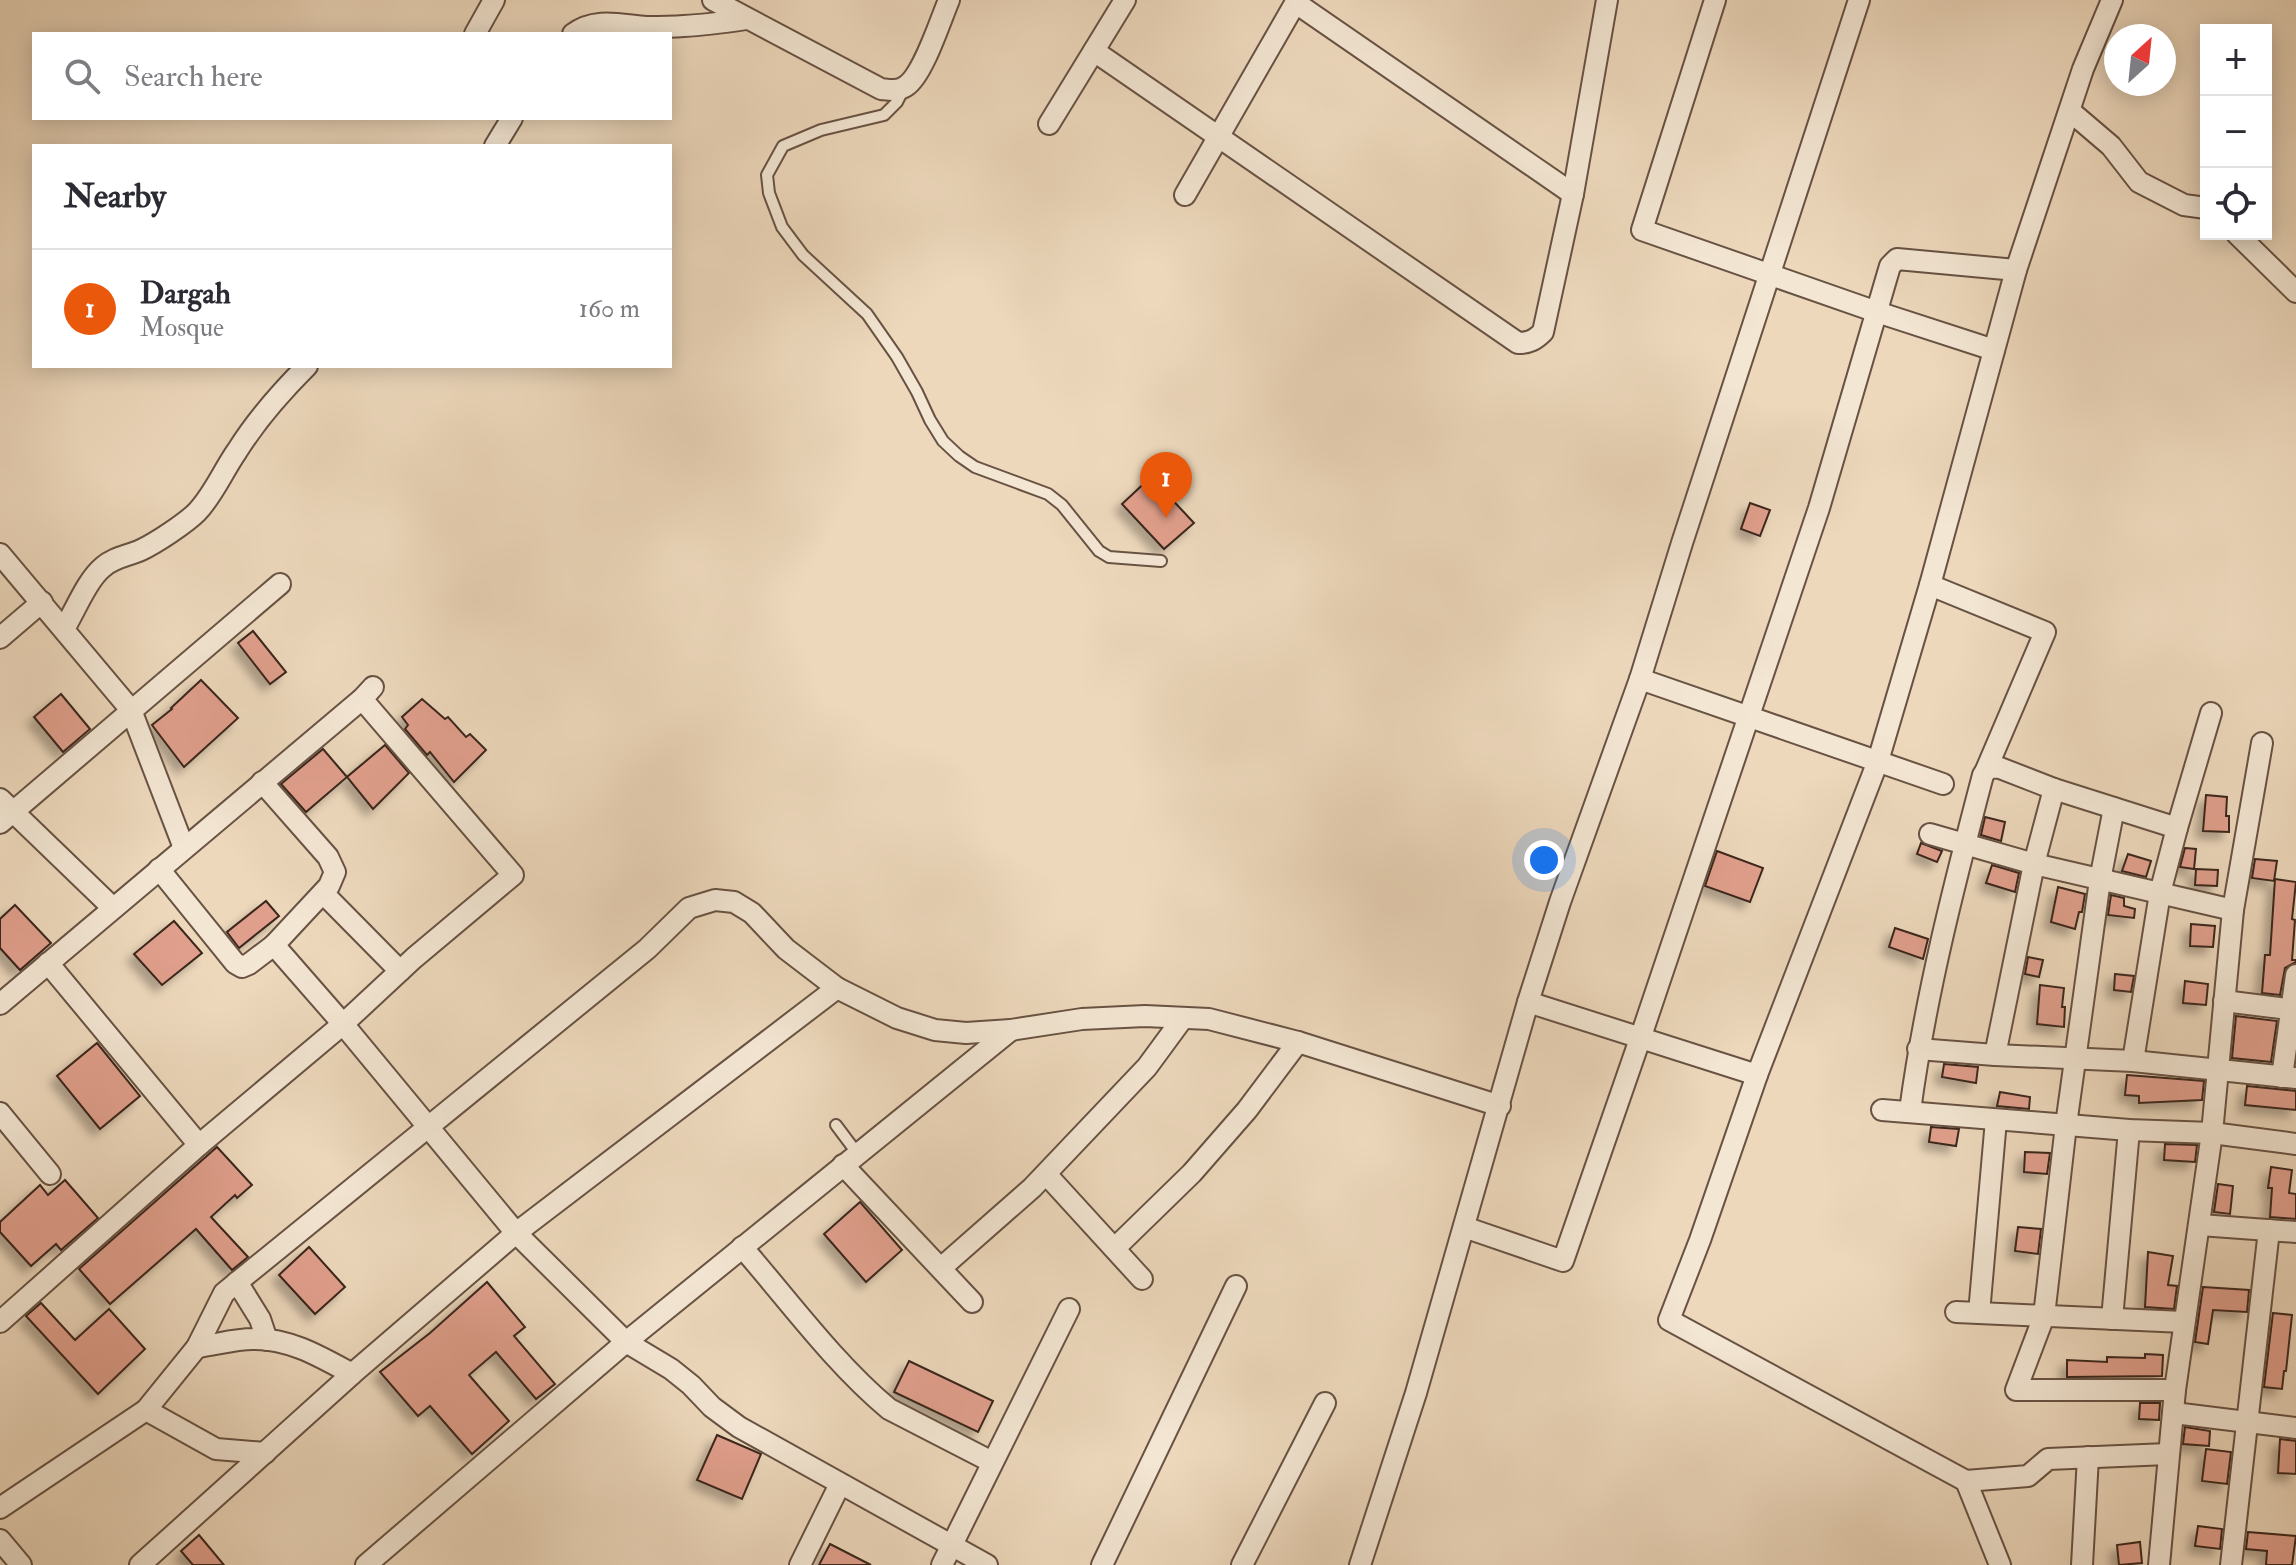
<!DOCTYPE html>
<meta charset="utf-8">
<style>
:root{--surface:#fff;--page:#f7f7f7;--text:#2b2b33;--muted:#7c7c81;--line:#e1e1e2;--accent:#ea580c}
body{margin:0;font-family:"IM FELL Double Pica",serif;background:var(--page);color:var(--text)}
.controls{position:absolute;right:24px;top:24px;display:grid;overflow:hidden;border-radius:0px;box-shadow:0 4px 20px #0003}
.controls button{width:72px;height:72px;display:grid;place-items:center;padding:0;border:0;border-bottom:2px solid var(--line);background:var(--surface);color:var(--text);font:40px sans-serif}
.compass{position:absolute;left:2104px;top:24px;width:72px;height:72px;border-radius:50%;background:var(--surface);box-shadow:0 4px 20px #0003;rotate:27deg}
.you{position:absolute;left:1544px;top:860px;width:28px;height:28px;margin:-20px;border:6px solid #fff;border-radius:50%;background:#1a73e8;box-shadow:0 0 0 12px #1a73e833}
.badge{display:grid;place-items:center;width:52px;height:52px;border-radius:50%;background:var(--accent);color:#fff;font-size:26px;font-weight:700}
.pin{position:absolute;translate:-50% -66px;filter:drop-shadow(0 2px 4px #0008)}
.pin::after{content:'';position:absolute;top:42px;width:28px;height:24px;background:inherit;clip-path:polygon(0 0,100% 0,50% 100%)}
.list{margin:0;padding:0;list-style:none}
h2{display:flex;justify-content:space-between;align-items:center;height:104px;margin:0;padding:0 32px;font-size:34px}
h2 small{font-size:26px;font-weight:400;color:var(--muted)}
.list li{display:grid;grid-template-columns:52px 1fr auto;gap:24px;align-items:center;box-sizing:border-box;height:120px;padding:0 32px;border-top:2px solid var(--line)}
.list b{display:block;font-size:30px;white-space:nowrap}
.list p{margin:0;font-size:26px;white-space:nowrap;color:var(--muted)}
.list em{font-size:26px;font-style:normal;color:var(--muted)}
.icon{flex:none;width:44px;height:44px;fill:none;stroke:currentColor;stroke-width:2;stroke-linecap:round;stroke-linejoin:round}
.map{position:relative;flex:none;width:2296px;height:1565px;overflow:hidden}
.search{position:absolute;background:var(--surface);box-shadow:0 4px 20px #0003;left:32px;top:32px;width:640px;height:88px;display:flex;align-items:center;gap:20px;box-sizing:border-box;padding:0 28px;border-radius:0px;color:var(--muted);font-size:30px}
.panel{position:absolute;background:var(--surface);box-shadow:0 4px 20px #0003;left:32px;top:144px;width:640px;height:224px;border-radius:0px}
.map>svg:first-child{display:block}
</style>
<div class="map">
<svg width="2296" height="1565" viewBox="0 0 2296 1565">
<defs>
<filter id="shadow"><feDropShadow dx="-7" dy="7" stdDeviation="4" flood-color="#0004"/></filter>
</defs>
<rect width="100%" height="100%" fill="#edd8bc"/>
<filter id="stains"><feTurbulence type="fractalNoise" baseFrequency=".0025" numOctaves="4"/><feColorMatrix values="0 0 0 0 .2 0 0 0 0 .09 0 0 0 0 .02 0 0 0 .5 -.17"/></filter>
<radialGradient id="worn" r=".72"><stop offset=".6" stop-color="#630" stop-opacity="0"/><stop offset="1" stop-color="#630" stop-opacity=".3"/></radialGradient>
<g fill="#e09f8c" stroke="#3b261b" stroke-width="2" filter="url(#shadow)">
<polygon points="1151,477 1194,523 1164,549 1122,504"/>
<polygon points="1750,503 1770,510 1760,536 1741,529"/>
<polygon points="253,631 286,672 270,684 238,643"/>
<polygon points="201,680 238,718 184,767 152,725 172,709 171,708"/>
<polygon points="61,694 90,729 63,752 34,717"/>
<polygon points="422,699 445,719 448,717 466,737 470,734 486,750 454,782 430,752 427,755 405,729 408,725 402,717"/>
<polygon points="385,745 409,773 373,809 347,777"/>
<polygon points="323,749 347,777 306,812 281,784"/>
<polygon points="2206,795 2227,797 2226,816 2229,816 2229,832 2203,831"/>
<polygon points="1985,817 2005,822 2001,841 1981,835"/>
<polygon points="1921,843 1942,851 1937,862 1917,854"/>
<polygon points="2185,848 2196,849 2194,869 2180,867"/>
<polygon points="1717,851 1763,868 1750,902 1705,886"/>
<polygon points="2128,854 2151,861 2146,877 2122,871"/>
<polygon points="2255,859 2277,861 2274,881 2252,878"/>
<polygon points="1992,865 2019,873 2015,892 1986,883"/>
<polygon points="2196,869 2218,870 2217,886 2195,885"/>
<polygon points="2275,879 2296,882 2292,919 2295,920 2292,960 2296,960 2296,962 2285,968 2280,995 2262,993 2265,955 2270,955"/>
<polygon points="2058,887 2085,894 2082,912 2079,912 2075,929 2051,922"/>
<polygon points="2111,895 2124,898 2124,906 2135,909 2134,918 2108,915"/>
<polygon points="266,901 279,916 239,948 227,932"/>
<polygon points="15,905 51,943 20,970 0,948 0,919"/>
<polygon points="174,921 202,953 162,985 134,954"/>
<polygon points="2191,924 2215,926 2213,947 2190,946"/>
<polygon points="1895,928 1928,939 1923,959 1889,947"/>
<polygon points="2028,957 2043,960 2039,977 2025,974"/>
<polygon points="2115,974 2134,976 2131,992 2114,990"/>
<polygon points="2185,981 2208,984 2206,1005 2183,1003"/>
<polygon points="2040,985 2064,988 2062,1007 2065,1007 2064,1027 2037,1024"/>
<polygon points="2236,1016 2277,1021 2271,1062 2232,1058"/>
<polygon points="97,1043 140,1096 100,1129 57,1076"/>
<polygon points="1944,1064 1978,1067 1976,1083 1942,1077"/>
<polygon points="2127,1075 2204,1081 2202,1100 2139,1103 2139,1096 2125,1095"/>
<polygon points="2247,1086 2296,1091 2296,1110 2245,1105"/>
<polygon points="2000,1092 2030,1097 2029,1109 1997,1106"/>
<polygon points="1931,1127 1959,1129 1956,1146 1929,1142"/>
<polygon points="2165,1144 2197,1145 2195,1162 2164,1160"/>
<polygon points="217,1147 252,1185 237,1198 235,1195 211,1217 248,1257 232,1270 196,1229 110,1304 79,1269"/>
<polygon points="2025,1152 2050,1153 2047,1174 2024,1172"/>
<polygon points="2271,1167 2292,1170 2289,1193 2296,1194 2296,1219 2270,1217 2272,1188 2268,1188"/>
<polygon points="65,1180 98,1218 61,1250 56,1244 31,1266 0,1232 0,1222 40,1185 48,1195"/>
<polygon points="2218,1184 2233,1186 2230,1214 2214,1212"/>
<polygon points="860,1202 902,1250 866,1282 824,1234"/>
<polygon points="2018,1227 2041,1229 2038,1254 2015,1251"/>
<polygon points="309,1247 345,1287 315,1314 279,1275"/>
<polygon points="2148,1252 2173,1256 2168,1285 2177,1286 2174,1309 2145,1307"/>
<polygon points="487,1282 525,1327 514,1336 555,1384 536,1399 496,1352 469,1375 509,1421 472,1454 430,1406 418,1416 380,1372 430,1333"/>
<polygon points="2203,1287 2249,1290 2247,1312 2213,1310 2208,1344 2195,1342"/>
<polygon points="41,1303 75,1340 109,1309 145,1349 98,1394 26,1316"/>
<polygon points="2273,1313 2292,1315 2286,1371 2284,1371 2282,1389 2264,1387"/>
<polygon points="2145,1354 2163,1355 2162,1376 2067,1377 2067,1360 2107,1362 2107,1357 2145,1358"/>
<polygon points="909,1361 993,1401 978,1432 894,1392"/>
<polygon points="2140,1403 2160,1403 2159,1420 2139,1419"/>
<polygon points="2185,1427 2210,1431 2209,1446 2183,1444"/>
<polygon points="717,1435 761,1454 742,1499 697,1480"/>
<polygon points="2280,1439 2296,1441 2296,1474 2278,1473"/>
<polygon points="2206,1449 2231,1452 2227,1484 2202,1481"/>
<polygon points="2198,1526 2222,1529 2220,1549 2195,1546"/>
<polygon points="2248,1532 2296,1536 2292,1565 2266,1565 2267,1551 2246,1549"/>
<polygon points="199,1535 224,1565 193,1565 181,1551"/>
<polygon points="2140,1542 2142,1563 2119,1565 2117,1545"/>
<polygon points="830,1544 871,1565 819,1565"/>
</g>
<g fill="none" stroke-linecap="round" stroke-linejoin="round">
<g stroke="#685243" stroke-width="14">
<g id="service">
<polyline points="904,88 897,102 884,115 821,130 783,146 767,175 769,193 782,227 803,255 867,314 897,357 917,392 930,420 943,441 959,456 975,467 1048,494 1062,505 1099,551 1109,557 1161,561"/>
<polyline points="836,1125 857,1153"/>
</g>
</g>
<g stroke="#685243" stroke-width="24">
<g id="minor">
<path d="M713,0l168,89c9,1 16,3 25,-3 17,-11 34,-65 43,-86"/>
<polyline points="1715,0 1642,230 1877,312 1994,350"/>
<polyline points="1296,3 1573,194"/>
<polyline points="475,34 494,0"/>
<path d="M573,34c22,-17 48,-9 73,-7 12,0 25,0 38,-1 21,-1 42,-4 62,-7"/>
<path d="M1094,51l424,292c11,0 17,-3 25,-11l30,-138 34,-194"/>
<polyline points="2070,111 2111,146 2139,182 2184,205 2206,208"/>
<polyline points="1049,124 1125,0"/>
<polyline points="495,146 512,118"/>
<polyline points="1185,195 1297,0"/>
<polyline points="2237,234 2296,292"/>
<polyline points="0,554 131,710 184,848"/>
<polyline points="1930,585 2045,632 1986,770"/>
<path d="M64,629c11,-18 23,-49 39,-62 11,-10 25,-11 38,-17 15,-7 45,-27 56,-38 17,-18 26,-41 40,-61 20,-32 44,-59 70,-85"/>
<polyline points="0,638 42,602"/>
<polyline points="1640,679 1943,784"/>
<polyline points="262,782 328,857 335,872 329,886 274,945"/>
<polyline points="0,799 113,908"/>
<polyline points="2114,808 2100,880 2066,1125 2044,1316 2016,1390 2175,1390"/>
<polyline points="0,823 280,584"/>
<polyline points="1930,834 2034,864 2233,910"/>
<polyline points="159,869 235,963 242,967 249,964 274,945 343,1024 516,1233 626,1342 671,1369 691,1385 712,1407 739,1427 987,1565"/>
<polyline points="323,893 400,971"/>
<polyline points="48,963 199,1145"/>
<polyline points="2224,1001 2296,1010"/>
<polyline points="1528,1002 1757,1075 1878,761 1930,585 2016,270 2083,69 2112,0"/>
<polyline points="0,1004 362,699 373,687"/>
<polyline points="1918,1049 1995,1055 2133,1061 2296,1078"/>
<polyline points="1995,1055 2034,864 2054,789"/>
<polyline points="2133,1061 2160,893 2177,828 2211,713"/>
<polyline points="1757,1075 1700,1240 1669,1320 1966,1481 2000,1565"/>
<polyline points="2282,1077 2296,975"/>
<polyline points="1882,1110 2129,1130 2212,1133 2296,1144"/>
<path d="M1910,1111c15,-113 44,-226 73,-336l6,-8 11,1 54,21 123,39"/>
<polyline points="0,1113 50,1174"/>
<polyline points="843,1165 972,1302"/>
<polyline points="1046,1174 1142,1279"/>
<polyline points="2200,1225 2296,1232"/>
<polyline points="1464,1227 1563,1261 1640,1039 1819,508 1890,266 1897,259 2016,270"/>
<path d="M742,1247c47,54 92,116 147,162l103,53"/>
<polyline points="1115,1248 1192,1173 1247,1110 1298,1042"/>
<polyline points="941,1268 1032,1188 1147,1067 1183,1018"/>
<polyline points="237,1282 260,1319 267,1340"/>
<polyline points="1956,1312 2184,1322"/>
<polyline points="1979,1313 1996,1120"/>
<polyline points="2112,1319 2129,1130"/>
<polyline points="0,1322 199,1145 343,1024 414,958 513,875 362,699"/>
<path d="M197,1347c18,-2 37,-8 56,-8 36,-1 68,18 99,35"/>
<polyline points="146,1410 216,1449 265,1453"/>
<polyline points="2174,1413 2296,1428"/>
<polyline points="1966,1481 2028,1476 2048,1459 2168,1454"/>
<polyline points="0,1508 146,1410 197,1347 224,1293 647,949 689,908 715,900 734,902 752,913 786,949 837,988 897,1018 935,1030 966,1033 1011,1030 1082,1019 1145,1016 1209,1019 1298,1042 1500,1106"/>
<polyline points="0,1540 21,1565"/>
<polyline points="140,1565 352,1374 516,1233 837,988"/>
<polyline points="366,1565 626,1342 1011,1030"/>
<polyline points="800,1565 840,1484"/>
<polyline points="942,1565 1069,1309"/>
<polyline points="1102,1565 1236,1286"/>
<polyline points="1242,1565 1325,1403"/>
<polyline points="1360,1565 1416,1393 1528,1002 1560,902 1640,679 1682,543 1859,0"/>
<polyline points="2082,1565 2088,1457"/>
<polyline points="2159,1565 2175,1390 2212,1133 2233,910 2262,743"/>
<polyline points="2231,1565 2269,1230"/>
</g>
</g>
<use href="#service" stroke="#f3e6d3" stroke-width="10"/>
<use href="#minor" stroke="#f3e6d3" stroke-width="20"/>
</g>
<rect width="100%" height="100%" filter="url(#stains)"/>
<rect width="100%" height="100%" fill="url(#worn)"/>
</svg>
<div class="controls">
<button>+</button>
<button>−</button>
<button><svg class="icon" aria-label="locate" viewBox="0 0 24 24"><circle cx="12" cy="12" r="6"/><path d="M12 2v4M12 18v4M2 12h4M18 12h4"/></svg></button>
</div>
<svg class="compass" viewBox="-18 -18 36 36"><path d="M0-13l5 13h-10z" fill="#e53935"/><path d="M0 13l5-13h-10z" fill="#7c7c81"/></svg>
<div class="you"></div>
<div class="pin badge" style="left:1166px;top:518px">1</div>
<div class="search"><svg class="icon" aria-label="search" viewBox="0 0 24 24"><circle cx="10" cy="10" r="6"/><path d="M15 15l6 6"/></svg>Search here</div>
<section class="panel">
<h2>Nearby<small></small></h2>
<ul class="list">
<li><span class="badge">1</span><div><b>Dargah</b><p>Mosque</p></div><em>160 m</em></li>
</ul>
</section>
</div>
